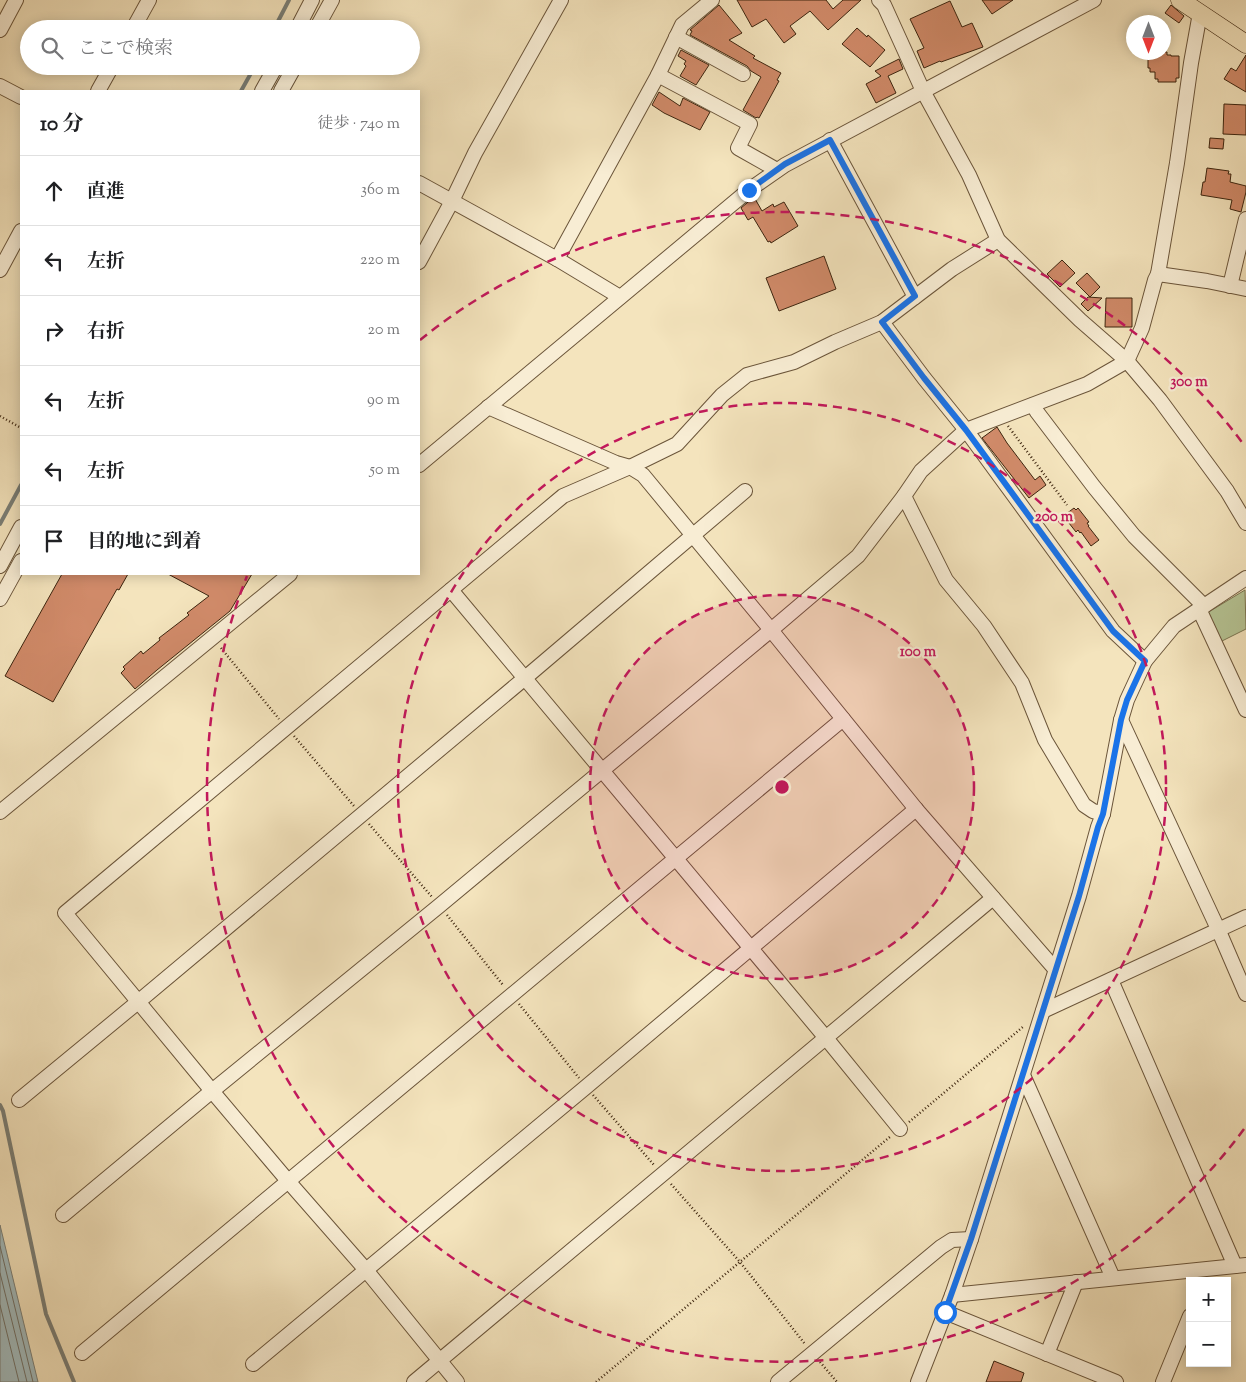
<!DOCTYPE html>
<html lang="ja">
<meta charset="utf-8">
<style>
:root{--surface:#fff;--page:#f2f2f2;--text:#202124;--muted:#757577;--line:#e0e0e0}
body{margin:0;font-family:"Sorts Mill Goudy","Noto Serif JP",serif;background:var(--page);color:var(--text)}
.controls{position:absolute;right:15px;bottom:15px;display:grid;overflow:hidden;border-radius:0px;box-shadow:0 2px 12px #0003}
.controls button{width:45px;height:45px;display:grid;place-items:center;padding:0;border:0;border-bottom:1px solid var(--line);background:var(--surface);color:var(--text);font:25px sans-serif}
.compass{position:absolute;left:1126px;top:15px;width:45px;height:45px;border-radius:50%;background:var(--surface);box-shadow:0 2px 12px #0003;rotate:180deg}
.stop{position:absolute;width:15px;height:15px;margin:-11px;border:4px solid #1a73e8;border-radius:50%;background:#fff}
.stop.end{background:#1a73e8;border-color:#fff;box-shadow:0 1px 5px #0008}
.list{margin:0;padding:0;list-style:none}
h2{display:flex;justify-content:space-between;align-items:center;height:65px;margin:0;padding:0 20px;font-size:21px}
h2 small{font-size:16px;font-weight:400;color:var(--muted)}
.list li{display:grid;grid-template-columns:32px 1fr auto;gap:15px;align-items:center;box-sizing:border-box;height:70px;padding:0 20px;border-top:1px solid var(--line)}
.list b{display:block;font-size:19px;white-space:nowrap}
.list em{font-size:16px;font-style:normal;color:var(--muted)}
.icon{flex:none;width:28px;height:28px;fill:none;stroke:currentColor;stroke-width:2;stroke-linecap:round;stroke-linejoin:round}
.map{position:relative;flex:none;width:1246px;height:1382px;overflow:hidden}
.search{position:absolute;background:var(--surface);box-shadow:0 2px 12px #0003;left:20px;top:20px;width:400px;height:55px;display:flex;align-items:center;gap:12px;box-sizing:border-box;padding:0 18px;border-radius:28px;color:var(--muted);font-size:19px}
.panel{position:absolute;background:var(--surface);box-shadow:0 2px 12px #0003;left:20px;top:90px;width:400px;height:485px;border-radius:0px}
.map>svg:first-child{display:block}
</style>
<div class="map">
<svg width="1246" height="1382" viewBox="0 0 1246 1382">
<rect width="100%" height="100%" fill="#f4e4bd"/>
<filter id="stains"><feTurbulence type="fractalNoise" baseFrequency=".004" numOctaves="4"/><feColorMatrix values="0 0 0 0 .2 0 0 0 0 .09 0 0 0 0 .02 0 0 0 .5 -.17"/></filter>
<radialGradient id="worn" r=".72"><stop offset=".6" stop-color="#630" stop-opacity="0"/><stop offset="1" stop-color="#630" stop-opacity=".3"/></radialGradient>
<polygon fill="#b6c595" stroke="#7a7552" points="1245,590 1246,629 1220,642 1207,613"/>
<polygon fill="#a2bbbd" stroke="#7a7f77" points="0,1225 38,1382 0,1382"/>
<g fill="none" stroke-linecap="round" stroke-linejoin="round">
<g stroke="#707066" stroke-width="1">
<polyline points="0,1246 33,1382"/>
<polyline points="0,1273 27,1382"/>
<polyline points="0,1305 19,1382"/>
</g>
<g stroke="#7a7f77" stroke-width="4">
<polyline points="274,29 289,0"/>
<polyline points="241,91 255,66"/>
<polyline points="0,524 21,485"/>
<polyline points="0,1105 3,1111 46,1314 74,1382"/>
</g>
</g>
<g fill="#d08a69" stroke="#3d250f">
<polygon points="737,0 826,0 833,9 843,0 861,0 828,30 810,11 790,26 796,34 784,43 766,19 752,27"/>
<polygon points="982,0 1013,0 992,14"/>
<polygon points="950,1 962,27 972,23 983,47 941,62 940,61 924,68 917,51 924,48 910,19"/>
<polygon points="719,5 742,33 729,40 755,56 753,58 781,73 777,80 779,81 759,118 757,117 756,118 743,110 761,77 751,71 747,66 690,35 692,31 690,30"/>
<polygon points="1171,5 1184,16 1179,23 1165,13"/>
<polygon points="857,28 867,37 868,35 885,50 870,67 842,44"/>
<polygon points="681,50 709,65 696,85 680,76 686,66 684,64 686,61 678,56"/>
<polygon points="1148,52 1167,52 1167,55 1171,55 1171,56 1179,56 1179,78 1176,78 1176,82 1158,82 1158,79 1155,79 1155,72 1150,72 1150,68 1148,68"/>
<polygon points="1246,55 1246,92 1224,79 1231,68 1236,71"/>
<polygon points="899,59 903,69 888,76 896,93 876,103 866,84 881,76 875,71"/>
<polygon points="659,92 680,106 683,98 710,112 700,130 664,113 652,105"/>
<polygon points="1224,104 1246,105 1246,135 1223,134"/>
<polygon points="1210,138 1224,139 1223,149 1209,148"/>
<polygon points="1207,168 1229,171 1228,174 1231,174 1230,182 1246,186 1246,192 1241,212 1230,209 1232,200 1201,195 1203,182 1205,182"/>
<polygon points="754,197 762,211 773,204 774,207 784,202 798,226 771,243 770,241 768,242 753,217 748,220 741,208"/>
<polygon points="824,256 836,289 779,311 766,278"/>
<polygon points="1062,260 1075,273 1060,287 1047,274"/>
<polygon points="1087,273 1100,287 1090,297 1076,283"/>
<polygon points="1088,297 1102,298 1088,311 1081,304"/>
<polygon points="1106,298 1132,298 1132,327 1105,327"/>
<polygon points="997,427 1007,443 1035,480 1040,476 1046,485 1029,498 982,438"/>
<polygon points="1074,508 1076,510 1078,508 1089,522 1087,523 1089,526 1088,526 1099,540 1091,546 1081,532 1080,533 1078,530 1076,532 1065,518 1068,516 1066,514"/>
<polygon points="62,574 128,574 119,590 117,589 53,702 5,676"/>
<polygon points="168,574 252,574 230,611 157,670 135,689 121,673 125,669 123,667 141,651 143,654 160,640 159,638 189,615 187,613 209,596"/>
<polygon points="994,1361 1024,1373 1021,1382 986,1382"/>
</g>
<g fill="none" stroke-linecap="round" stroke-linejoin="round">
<g stroke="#6b553a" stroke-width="16">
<g id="minor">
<polyline points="879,0 884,5 923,91 969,175 998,240 1080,320 1127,361 1160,400 1227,491 1246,523"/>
<polyline points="133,29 149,0"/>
<polyline points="297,29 312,0"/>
<polyline points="316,29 332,0"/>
<polyline points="0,30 16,0"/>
<polyline points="676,37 743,74"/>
<polyline points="658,75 750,124 738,148 777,170"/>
<polyline points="0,86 21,97"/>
<polyline points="98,91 112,66"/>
<polyline points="262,91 276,66"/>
<polyline points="281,91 295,66"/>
<polyline points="830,140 915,297"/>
<polyline points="419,183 557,259 620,297"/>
<polyline points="557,259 658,75 682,25 712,0"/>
<polyline points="419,262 452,201 475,153 561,0"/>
<polyline points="0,270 21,231"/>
<polyline points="1158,274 1207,281 1246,289"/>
<polyline points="1230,286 1246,219"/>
<polyline points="882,322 924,378 966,430 1113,631 1145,661"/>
<polyline points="1033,405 1037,412 1094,487 1134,536 1204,606"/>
<polyline points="488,407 616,463 630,467 643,475 771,630 916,809 1055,969"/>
<polyline points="419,465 749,190 785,165 1094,0"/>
<polyline points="904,496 946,580 984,626 1022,683 1045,740 1084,805 1093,811 1103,814"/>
<polyline points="0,566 21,527"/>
<polyline points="451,590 826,1038 900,1129"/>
<polyline points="0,599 21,561"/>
<polyline points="1199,609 1246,710"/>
<polyline points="1121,720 1218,929 1246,994"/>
<polyline points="0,812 290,574"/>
<polyline points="1111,980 1235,1266"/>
<polyline points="1043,1011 1246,917"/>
<polyline points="1023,1075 1113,1278"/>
<polyline points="19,1100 138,1002 525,678 745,491"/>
<polyline points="63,1215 212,1091 439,906 771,630 858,556 904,496 921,471 966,430 1087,384 1127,361 1142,328 1155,280 1158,274 1177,163 1191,63 1200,13"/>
<polyline points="952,1295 1246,1265"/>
<polyline points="945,1312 1116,1382"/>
<polyline points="82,1353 843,719"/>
<polyline points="1047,1354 1076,1282"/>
<polyline points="253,1364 586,1087 916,809"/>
<polyline points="414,1382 993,898"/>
<polyline points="457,1382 366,1270 288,1181 212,1091 65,913 563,496 630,467 677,444 722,395 747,375 794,362 835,342 882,322 952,269 998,240"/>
<polyline points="778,1382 941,1247 952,1240 971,1239"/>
<polyline points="918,1382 952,1295 971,1239 1079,896 1098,827 1103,814 1121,720 1127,700 1145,661 1174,626 1246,578"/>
<polyline points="1163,1382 1190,1316"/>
</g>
</g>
<g stroke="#3d250f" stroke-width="19">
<polyline id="major" points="1180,0 1246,44"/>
</g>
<g stroke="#3d250f" stroke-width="2.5" stroke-dasharray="1 2.5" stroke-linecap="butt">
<polyline points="0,416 21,428"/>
<polyline points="1008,426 1067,505"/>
<polyline points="221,648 279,719"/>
<polyline points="294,736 354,806"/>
<polyline points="369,824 432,897"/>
<polyline points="447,915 503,985"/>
<polyline points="519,1004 579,1078"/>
<polyline points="593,1095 654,1165"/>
<polyline points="909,1122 1024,1026"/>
<polyline points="671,1184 740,1262 805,1344"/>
<polyline points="820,1362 837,1382"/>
<polyline points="596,1382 891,1136"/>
</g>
<use href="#minor" stroke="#f8edd4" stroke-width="14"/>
<use href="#major" stroke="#f4e4bd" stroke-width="18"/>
</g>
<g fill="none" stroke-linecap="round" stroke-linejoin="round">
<polyline stroke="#1a73e8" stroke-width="6" points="749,190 785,164 830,140 915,296 882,322 924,378 966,430 1113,631 1145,661 1127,700 1121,720 1103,814 1098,827 1079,896 971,1239 945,1312"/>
</g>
<circle cx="782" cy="787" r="192" fill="#c2185b" fill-opacity=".12"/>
<g fill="none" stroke="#c2185b" stroke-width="2.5" stroke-dasharray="9 6">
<circle cx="782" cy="787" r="192"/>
<circle cx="782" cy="787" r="384"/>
<path d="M1244 1129A575 575 0 0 1 247 576M420 340A575 575 0 0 1 1244 445"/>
</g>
<circle cx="782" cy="787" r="8" fill="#c2185b" stroke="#f8edd4" stroke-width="2.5"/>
<g font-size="15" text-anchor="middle" font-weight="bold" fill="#c2185b" stroke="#f8edd4" stroke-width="4.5" stroke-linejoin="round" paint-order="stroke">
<text x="1189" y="386">300 m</text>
<text x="1054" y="521">200 m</text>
<text x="918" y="656">100 m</text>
</g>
<rect width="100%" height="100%" filter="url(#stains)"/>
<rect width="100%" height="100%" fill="url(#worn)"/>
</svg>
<div class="controls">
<button>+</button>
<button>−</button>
</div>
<svg class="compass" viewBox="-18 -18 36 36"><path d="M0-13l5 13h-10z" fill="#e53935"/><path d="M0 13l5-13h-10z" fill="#757577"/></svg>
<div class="stop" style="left:945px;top:1312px"></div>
<div class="stop end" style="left:749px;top:190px"></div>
<div class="search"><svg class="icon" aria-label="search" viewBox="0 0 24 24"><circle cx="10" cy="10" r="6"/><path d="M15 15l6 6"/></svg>ここで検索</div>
<section class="panel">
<h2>10 分<small>徒歩 · 740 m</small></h2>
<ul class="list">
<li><svg class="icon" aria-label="ahead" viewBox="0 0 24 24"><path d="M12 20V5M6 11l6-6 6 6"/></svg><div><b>直進</b></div><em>360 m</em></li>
<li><svg class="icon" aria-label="left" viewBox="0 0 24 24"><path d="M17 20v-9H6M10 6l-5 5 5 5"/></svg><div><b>左折</b></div><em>220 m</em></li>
<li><svg class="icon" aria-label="right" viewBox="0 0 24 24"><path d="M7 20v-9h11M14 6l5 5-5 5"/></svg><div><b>右折</b></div><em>20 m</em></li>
<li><svg class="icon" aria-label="left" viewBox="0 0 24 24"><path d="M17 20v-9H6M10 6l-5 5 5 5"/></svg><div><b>左折</b></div><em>90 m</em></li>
<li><svg class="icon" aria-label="left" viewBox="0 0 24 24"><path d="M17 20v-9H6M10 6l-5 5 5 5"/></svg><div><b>左折</b></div><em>50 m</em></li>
<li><svg class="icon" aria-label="arrive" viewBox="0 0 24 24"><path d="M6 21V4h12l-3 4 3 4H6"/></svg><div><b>目的地に到着</b></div></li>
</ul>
</section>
</div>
